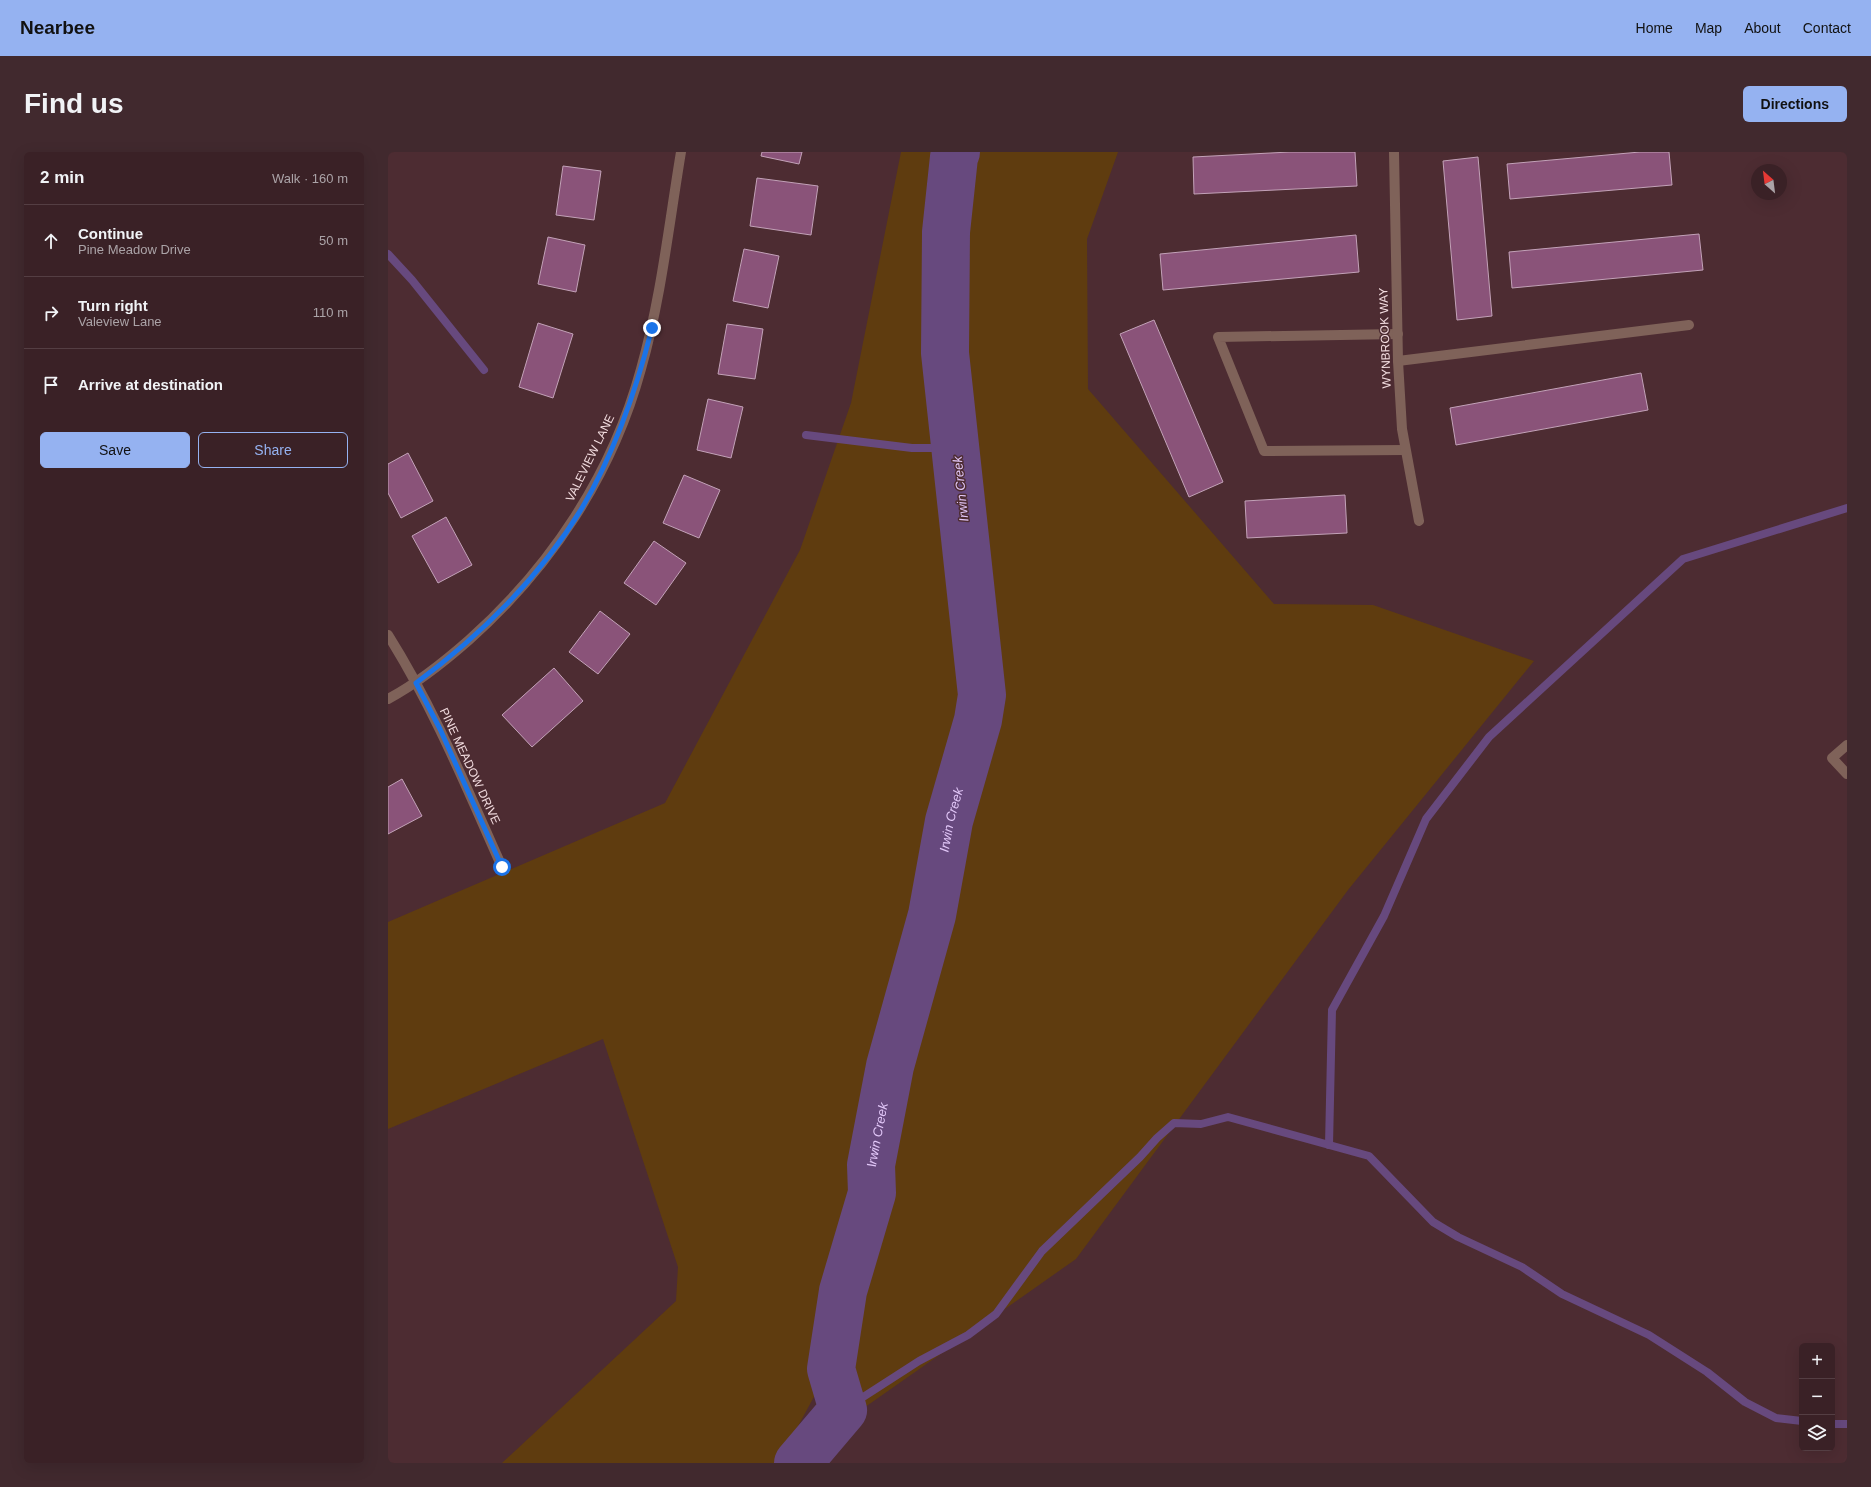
<!DOCTYPE html>
<meta charset="utf-8">
<style>
:root{--surface:#3a2126;--page:#41292e;--text:#f1f3f6;--muted:#aba3a7;--line:#543e43;--accent:#95b2f1}
body{margin:0;font-family:Helvetica,sans-serif;background:var(--page);color:var(--text)}
.controls{position:absolute;right:12px;bottom:12px;display:grid;overflow:hidden;border-radius:6px;box-shadow:0 4px 16px #0002}
.controls button{width:36px;height:36px;display:grid;place-items:center;padding:0;border:0;border-bottom:1px solid var(--line);background:var(--surface);color:var(--text);font:20px sans-serif}
.compass{position:absolute;left:1363px;top:12px;width:36px;height:36px;border-radius:50%;background:var(--surface);box-shadow:0 4px 16px #0002;rotate:332deg}
.stop{position:absolute;width:12px;height:12px;margin:-9px;border:3px solid #1a73e8;border-radius:50%;background:#fff}
.stop.end{background:#1a73e8;border-color:#fff;box-shadow:0 1px 4px #0008}
.list{margin:0;padding:0;list-style:none}
h2{display:flex;justify-content:space-between;align-items:center;height:52px;margin:0;padding:0 16px;font-size:17px}
h2 small{font-size:13px;font-weight:400;color:var(--muted)}
.list li{display:grid;grid-template-columns:26px 1fr auto;gap:12px;align-items:center;box-sizing:border-box;height:72px;padding:0 16px;border-top:1px solid var(--line)}
.list b{display:block;font-size:15px;white-space:nowrap}
.list p{margin:0;font-size:13px;white-space:nowrap;color:var(--muted)}
.list em{font-size:13px;font-style:normal;color:var(--muted)}
.actions{display:flex;gap:8px;padding:12px 16px}
.actions a{flex:1;padding:9px 0;border:1px solid var(--accent);border-radius:6px;text-align:center;font-size:14px;color:var(--accent)}
.actions .main{background:var(--accent);color:#111}
.icon{flex:none;width:22px;height:22px;fill:none;stroke:currentColor;stroke-width:2;stroke-linecap:round;stroke-linejoin:round}
.map{position:relative;flex:none;width:1459px;height:1311px;overflow:hidden;border-radius:6px}
header{display:flex;align-items:center;gap:24px;box-sizing:border-box;height:56px;padding:0 20px;background:var(--accent);color:#111}
header strong{font-size:19px}
nav{display:flex;gap:22px;margin-inline-start:auto;font-size:14px}
.intro{display:flex;align-items:center;justify-content:space-between;box-sizing:border-box;height:96px;padding:0 24px}
h1{margin:0;font-size:28px}
.button{padding:10px 18px;border-radius:6px;background:var(--accent);color:#111;font-size:14px;font-weight:700}
main{display:flex;gap:24px;padding:0 24px}
aside{flex:1;background:var(--surface);border-radius:6px;box-shadow:0 4px 16px #0002}
.map>svg:first-child{display:block}
</style>
<header>
<strong>Nearbee</strong>
<nav><a>Home</a><a>Map</a><a>About</a><a>Contact</a></nav>
</header>
<div class="intro"><h1>Find us</h1><a class="button">Directions</a></div>
<main>
<aside>
<h2>2 min<small>Walk · 160 m</small></h2>
<ul class="list">
<li><svg class="icon" aria-label="ahead" viewBox="0 0 24 24"><path d="M12 20V5M6 11l6-6 6 6"/></svg><div><b>Continue</b><p>Pine Meadow Drive</p></div><em>50 m</em></li>
<li><svg class="icon" aria-label="right" viewBox="0 0 24 24"><path d="M7 20v-9h11M14 6l5 5-5 5"/></svg><div><b>Turn right</b><p>Valeview Lane</p></div><em>110 m</em></li>
<li><svg class="icon" aria-label="arrive" viewBox="0 0 24 24"><path d="M6 21V4h12l-3 4 3 4H6"/></svg><div><b>Arrive at destination</b></div></li>
</ul>
<div class="actions"><a class="main">Save</a><a>Share</a></div>
</aside>
<div class="map">
<svg width="1459" height="1311" viewBox="0 0 1459 1311">
<rect width="100%" height="100%" fill="#4d2c32"/>
<polygon fill="#5f3c0f" points="513,0 730,0 699,87 700,237 886,452 985,453 1146,509 960,738 688,1107 453,1272 434,1230 390,1311 114,1311 288,1149 290,1115 215,887 0,977 0,770 277,651 412,398 463,251"/>
<g fill="none" stroke-linecap="round" stroke-linejoin="round">
<g stroke="#67497e" stroke-width="8">
<polyline points="0,102 24,128 96,218"/>
<polyline points="418,283 524,296 568,296"/>
<polyline points="941,993 944,858 996,764 1038,667 1101,585 1295,407 1459,356"/>
<polyline points="455,1258 531,1209 580,1183 608,1162 654,1099 752,1005 769,986 786,971 813,972 840,965 981,1004 1045,1070 1070,1085 1134,1115 1174,1142 1261,1183 1319,1220 1357,1250 1388,1266 1414,1269"/>
<polyline points="1444,1272 1459,1272"/>
</g>
<path stroke="#67497e" stroke-width="48" id="s1" d="M410,1311l45,-53 -12,-41 12,-78 29,-98 -1,-28 19,-99 42,-151 17,-94 29,-101 4,-25 -37,-342 1,-121 8,-75 2,-5"/>
</g>
<g fill="#8a5379" stroke="#c3a2b8">
<polygon points="374,0 414,0 411,12 373,4"/>
<polygon points="902,0 967,0 969,34 806,42 805,5"/>
<polygon points="1252,0 1281,0 1284,33 1122,47 1119,12"/>
<polygon points="1090,5 1104,164 1069,168 1055,9"/>
<polygon points="175,14 213,19 206,68 168,63"/>
<polygon points="369,26 430,34 423,83 362,74"/>
<polygon points="1311,82 1315,118 1124,136 1121,100"/>
<polygon points="968,83 971,120 775,138 772,102"/>
<polygon points="160,85 197,93 188,140 150,132"/>
<polygon points="356,97 391,104 380,156 345,149"/>
<polygon points="766,168 835,330 801,345 732,182"/>
<polygon points="150,171 185,182 165,246 131,235"/>
<polygon points="339,172 375,177 367,227 330,222"/>
<polygon points="1253,221 1260,258 1068,293 1062,256"/>
<polygon points="320,247 355,255 343,306 309,298"/>
<polygon points="20,301 45,349 13,366 0,341 0,312"/>
<polygon points="296,323 332,338 311,386 275,371"/>
<polygon points="957,343 959,381 859,386 857,349"/>
<polygon points="58,365 84,413 50,431 24,384"/>
<polygon points="266,389 298,411 268,453 236,431"/>
<polygon points="212,459 242,482 210,522 181,500"/>
<polygon points="166,516 195,549 144,595 114,563"/>
<polygon points="14,627 34,664 0,682 0,635"/>
</g>
<g fill="none" stroke-linecap="round" stroke-linejoin="round">
<g stroke="#7f6259" stroke-width="10">
<polyline points="1010,182 830,185 876,299 1017,298"/>
<polyline points="1010,209 1301,173"/>
<polyline points="1459,593 1444,606 1459,622"/>
</g>
<g stroke="#7f6259" stroke-width="10">
<polyline points="1006,0 1010,209 1014,277 1031,369"/>
<path d="M0,483c46,73 79,154 114,232"/>
<path d="M0,547c30,-16 56,-37 81,-59 82,-73 143,-165 172,-271 20,-70 28,-145 40,-217"/>
</g>
</g>
<g fill="none" stroke-linecap="round" stroke-linejoin="round">
<path stroke="#1a73e8" stroke-width="5" d="M114,715l-62,-138 -24,-46c64,-47 125,-107 166,-175 33,-56 54,-117 70,-180"/>
</g>
<g text-anchor="middle" stroke-width="3" stroke-linejoin="round" paint-order="stroke">
<g font-size="12" fill="#f3dde0" stroke="#4d2c32">
<text transform="translate(997 186) rotate(-92)" y="4">WYNBROOK WAY</text>
<text transform="translate(202 306) rotate(-64)" y="4">VALEVIEW LANE</text>
<text transform="translate(82 614) rotate(65)" y="4">PINE MEADOW DRIVE</text>
</g>
<g font-size="13" font-style="italic" fill="#e3c8f9" stroke="#4d2c32">
<text transform="translate(572 337) rotate(-96)" y="5">Irwin Creek</text>
<text dy="5" stroke="none"><textPath href="#s1" startOffset="676">Irwin Creek</textPath></text>
<text dy="5" stroke="none"><textPath href="#s1" startOffset="352">Irwin Creek</textPath></text>
</g>
</g>
</svg>
<div class="controls">
<button>+</button>
<button>−</button>
<button><svg class="icon" aria-label="layers" viewBox="0 0 24 24"><path d="M12 4l9 5-9 5-9-5zM3 14l9 5 9-5"/></svg></button>
</div>
<svg class="compass" viewBox="-18 -18 36 36"><path d="M0-13l5 13h-10z" fill="#e53935"/><path d="M0 13l5-13h-10z" fill="#aba3a7"/></svg>
<div class="stop" style="left:114px;top:715px"></div>
<div class="stop end" style="left:264px;top:176px"></div>
</div>
</main>
